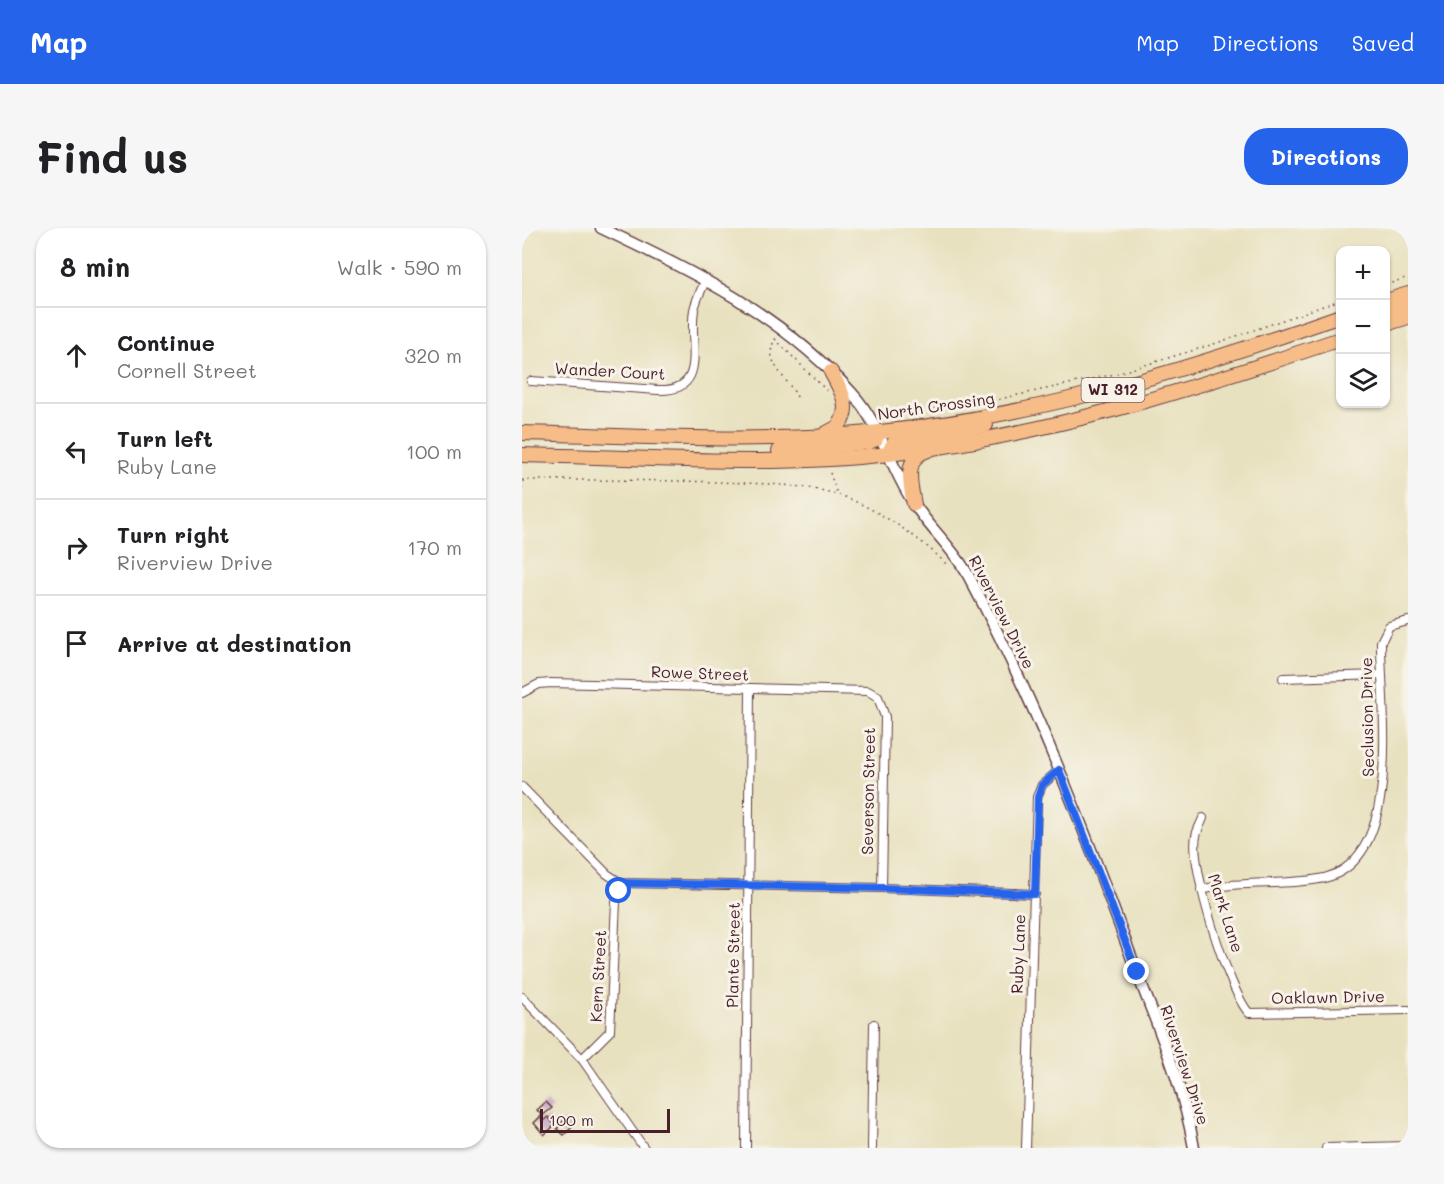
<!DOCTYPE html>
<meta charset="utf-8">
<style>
:root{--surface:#fff;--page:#f6f6f6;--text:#202124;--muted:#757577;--line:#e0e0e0;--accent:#2563eb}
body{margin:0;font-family:Mali,sans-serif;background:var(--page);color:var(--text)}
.controls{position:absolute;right:18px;top:18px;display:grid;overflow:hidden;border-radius:12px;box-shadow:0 2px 4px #0004}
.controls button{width:54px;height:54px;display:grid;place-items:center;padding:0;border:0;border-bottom:2px solid var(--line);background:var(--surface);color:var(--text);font:30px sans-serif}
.scale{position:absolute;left:18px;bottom:15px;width:130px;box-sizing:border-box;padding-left:6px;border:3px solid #4a1f2b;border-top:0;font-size:16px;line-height:21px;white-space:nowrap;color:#4a1f2b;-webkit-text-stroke:4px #f7f3e8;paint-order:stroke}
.stop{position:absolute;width:18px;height:18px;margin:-14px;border:4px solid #2563eb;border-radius:50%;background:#fff}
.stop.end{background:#2563eb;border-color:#fff;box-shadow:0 2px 6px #0008}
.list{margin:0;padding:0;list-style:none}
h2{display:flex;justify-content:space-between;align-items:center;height:78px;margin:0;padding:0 24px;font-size:26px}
h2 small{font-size:20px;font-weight:400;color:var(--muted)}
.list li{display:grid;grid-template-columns:39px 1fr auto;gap:18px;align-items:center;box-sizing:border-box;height:96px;padding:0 24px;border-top:2px solid var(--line)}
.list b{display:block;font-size:22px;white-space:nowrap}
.list p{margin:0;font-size:20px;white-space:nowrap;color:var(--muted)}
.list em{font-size:20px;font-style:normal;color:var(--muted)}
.icon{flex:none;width:33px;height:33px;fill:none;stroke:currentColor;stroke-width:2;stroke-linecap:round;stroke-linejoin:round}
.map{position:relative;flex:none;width:886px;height:920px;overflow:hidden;border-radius:24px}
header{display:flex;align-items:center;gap:36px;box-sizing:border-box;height:84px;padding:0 30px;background:var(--accent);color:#fff}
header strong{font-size:28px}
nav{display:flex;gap:33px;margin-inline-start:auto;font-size:21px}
.intro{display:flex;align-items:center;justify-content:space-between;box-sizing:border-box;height:144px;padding:0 36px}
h1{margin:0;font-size:42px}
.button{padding:15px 27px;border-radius:24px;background:var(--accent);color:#fff;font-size:21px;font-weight:700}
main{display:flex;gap:36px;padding:0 36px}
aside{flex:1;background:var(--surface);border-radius:24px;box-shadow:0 2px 4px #0004}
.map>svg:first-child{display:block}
</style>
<header>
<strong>Map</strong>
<nav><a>Map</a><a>Directions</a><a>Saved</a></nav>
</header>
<div class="intro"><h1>Find us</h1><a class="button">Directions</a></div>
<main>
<aside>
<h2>8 min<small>Walk · 590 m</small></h2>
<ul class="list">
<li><svg class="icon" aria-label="ahead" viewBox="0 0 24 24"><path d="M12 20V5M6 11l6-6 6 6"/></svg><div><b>Continue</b><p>Cornell Street</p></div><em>320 m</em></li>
<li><svg class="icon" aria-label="left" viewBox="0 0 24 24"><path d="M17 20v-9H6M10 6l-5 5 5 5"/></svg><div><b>Turn left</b><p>Ruby Lane</p></div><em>100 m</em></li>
<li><svg class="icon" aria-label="right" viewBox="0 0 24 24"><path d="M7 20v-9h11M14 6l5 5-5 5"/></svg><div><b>Turn right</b><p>Riverview Drive</p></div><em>170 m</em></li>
<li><svg class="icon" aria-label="arrive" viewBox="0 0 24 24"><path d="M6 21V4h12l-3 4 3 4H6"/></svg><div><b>Arrive at destination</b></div></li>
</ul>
</aside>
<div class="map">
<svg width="886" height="920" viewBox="0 0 886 920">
<rect width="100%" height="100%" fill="#f7f3e8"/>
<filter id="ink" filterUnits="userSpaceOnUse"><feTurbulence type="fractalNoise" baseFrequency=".0167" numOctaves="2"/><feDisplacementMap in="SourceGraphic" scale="12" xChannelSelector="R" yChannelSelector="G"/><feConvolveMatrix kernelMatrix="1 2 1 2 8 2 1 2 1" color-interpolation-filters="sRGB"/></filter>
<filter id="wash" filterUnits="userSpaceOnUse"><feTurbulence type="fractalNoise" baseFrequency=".008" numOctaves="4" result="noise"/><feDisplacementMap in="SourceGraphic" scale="24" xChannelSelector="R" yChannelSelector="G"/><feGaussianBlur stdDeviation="1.35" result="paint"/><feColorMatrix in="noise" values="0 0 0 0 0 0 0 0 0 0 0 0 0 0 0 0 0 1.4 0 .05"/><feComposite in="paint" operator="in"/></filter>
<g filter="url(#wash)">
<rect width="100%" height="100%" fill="#e8e1bf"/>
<g id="blocks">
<g fill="#c19fc0">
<polygon points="24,874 30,880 20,888 15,882"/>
<polygon points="18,889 21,893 26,889 33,897 22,907 12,895"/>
<polygon points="42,892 50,899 42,907 35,901"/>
</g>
</g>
</g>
<g filter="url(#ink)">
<use href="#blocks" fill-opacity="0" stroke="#623c41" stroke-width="1.5"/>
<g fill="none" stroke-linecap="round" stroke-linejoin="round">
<g stroke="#623c41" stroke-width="10">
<g id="minor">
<path d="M9,153l127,9c52,2 30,-47 36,-80 2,-11 8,-21 12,-31"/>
<polyline points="761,450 858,447"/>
<polyline points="0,465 17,456 29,455 346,463 356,469 363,489 360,660"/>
<polyline points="0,559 85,646 99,655 360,660 513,666"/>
<path d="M681,590c-2,6 -6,12 -7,18 -7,29 33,156 53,177l159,-3"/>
<path d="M679,662c40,-10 79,-4 118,-11 88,-14 61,-176 62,-237l8,-16 19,-5"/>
<polyline points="0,769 60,831 122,920"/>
<polyline points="60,831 88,803 94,674 99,655"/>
<polyline points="224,920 228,462"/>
<polyline points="350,920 352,796"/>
<polyline points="504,920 515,569 520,557 537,542"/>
<polyline points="804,920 886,918"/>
</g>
</g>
<g stroke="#623c41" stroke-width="13">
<path id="tertiary" d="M79,0c94,45 180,86 251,165 29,32 38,74 61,109 16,26 40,46 55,73 66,123 116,253 164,384 23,62 51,123 62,189"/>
</g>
<g stroke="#623c41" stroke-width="16">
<g id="primary">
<polyline points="864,73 886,66"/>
<polyline points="864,85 886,77"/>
<polyline points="864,96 886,89"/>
<path d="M0,205c119,3 239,11 358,-1 159,-16 310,-63 460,-116"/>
<path d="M303,206l13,-7c15,-20 3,-36 -7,-55"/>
<polyline points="257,223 347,214 354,211 356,204"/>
<polyline points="366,226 371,216 378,213 464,197"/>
<path d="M0,227c121,2 246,13 367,-1 159,-19 301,-64 451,-115"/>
<path d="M392,276c-4,-20 -11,-47 14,-54"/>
</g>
</g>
<g stroke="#623c41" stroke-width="1.5" stroke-dasharray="1.5 4.5" stroke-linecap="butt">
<polyline points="864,57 886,49"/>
<path d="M275,169c-9,-19 -35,-35 -22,-58l54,54"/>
<polyline points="358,185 401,182 464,174 593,146 689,117 818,72"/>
<polyline points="308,245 315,266"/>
<path d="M0,252c66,0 131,0 196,2 39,2 81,1 118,12 35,11 86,44 111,71"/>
<polyline points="0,260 1,252"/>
</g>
<use href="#minor" stroke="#fff" stroke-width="8"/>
<use href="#tertiary" stroke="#fff" stroke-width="10"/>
<use href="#primary" stroke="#f7bd88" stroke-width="14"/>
</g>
</g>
<g fill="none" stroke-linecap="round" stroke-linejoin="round" filter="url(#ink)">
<polyline stroke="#2563eb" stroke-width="8" points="97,663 99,655 360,660 513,666 516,569 520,557 537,542 615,744"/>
</g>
<g text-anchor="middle" stroke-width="6" stroke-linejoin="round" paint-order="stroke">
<rect fill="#f7f3e8" stroke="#7e5f64" stroke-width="1.5" x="559.5" y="150" width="63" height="24" rx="4.5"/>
<g font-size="15" font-weight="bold" fill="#4a1f2b">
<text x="591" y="167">WI 312</text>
</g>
<g font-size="16" fill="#4a1f2b" stroke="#f7f3e8">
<text transform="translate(88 143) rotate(3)" y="6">Wander Court</text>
<text transform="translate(414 178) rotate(-8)" y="6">North Crossing</text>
<text transform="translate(480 384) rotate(63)" y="6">Riverview Drive</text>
<text transform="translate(178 445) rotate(2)" y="6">Rowe Street</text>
<text transform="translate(845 489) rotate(-91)" y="6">Seclusion Drive</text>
<text transform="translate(346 563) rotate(-89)" y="6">Severson Street</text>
<text transform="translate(704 685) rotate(72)" y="6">Mark Lane</text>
<text transform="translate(496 726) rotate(-88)" y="6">Ruby Lane</text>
<text transform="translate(211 727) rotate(-89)" y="6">Plante Street</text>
<text transform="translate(76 748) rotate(-87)" y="6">Kern Street</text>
<text transform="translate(806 769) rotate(-1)" y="6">Oaklawn Drive</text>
<text transform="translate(663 837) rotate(72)" y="6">Riverview Drive</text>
</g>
</g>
</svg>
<div class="controls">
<button>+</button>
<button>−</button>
<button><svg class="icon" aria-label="layers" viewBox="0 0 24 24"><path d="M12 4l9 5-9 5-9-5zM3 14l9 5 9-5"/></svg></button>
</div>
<div class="scale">100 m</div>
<div class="stop" style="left:97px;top:663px"></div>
<div class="stop end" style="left:615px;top:744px"></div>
</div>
</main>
